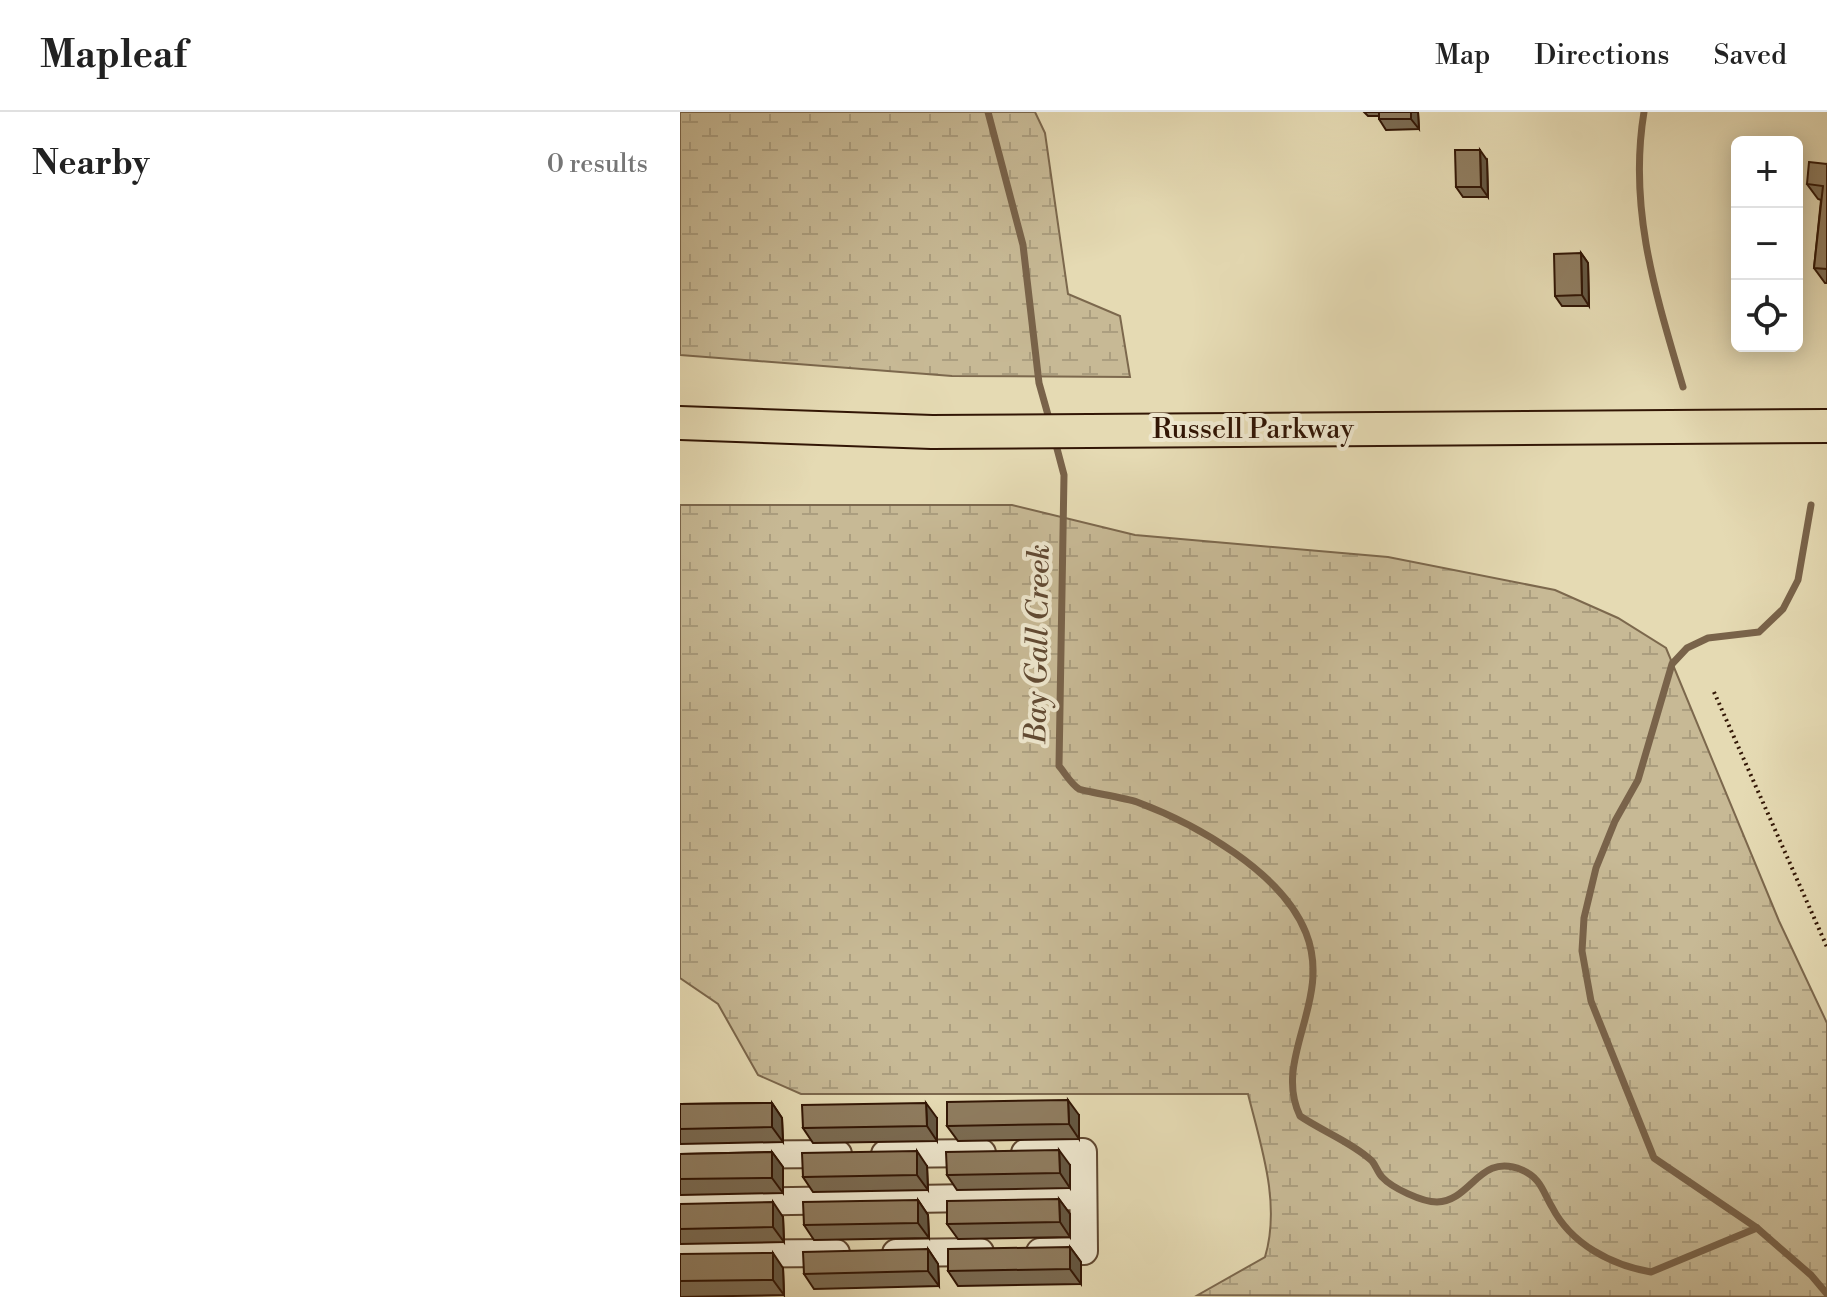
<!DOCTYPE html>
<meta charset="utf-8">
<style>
:root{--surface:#fff;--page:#f6f6f6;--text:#222;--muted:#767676;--line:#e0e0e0}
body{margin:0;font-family:"Libre Bodoni",serif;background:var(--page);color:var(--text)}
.controls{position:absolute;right:24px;top:24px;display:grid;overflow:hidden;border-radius:12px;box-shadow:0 4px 20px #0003}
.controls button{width:72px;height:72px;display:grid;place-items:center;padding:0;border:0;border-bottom:2px solid var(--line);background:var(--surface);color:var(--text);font:40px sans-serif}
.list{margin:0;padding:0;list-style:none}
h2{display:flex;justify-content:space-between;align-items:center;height:104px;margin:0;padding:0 32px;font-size:34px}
h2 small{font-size:26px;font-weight:400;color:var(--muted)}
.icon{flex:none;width:44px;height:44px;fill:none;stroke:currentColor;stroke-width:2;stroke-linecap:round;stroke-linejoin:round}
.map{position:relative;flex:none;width:1147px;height:1185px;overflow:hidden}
header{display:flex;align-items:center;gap:48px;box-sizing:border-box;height:112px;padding:0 40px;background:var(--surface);border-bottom:2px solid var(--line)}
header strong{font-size:38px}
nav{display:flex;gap:44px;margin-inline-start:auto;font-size:28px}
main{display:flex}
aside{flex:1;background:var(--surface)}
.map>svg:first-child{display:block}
</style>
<header>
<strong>Mapleaf</strong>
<nav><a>Map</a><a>Directions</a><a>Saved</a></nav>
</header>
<main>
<aside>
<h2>Nearby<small>0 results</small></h2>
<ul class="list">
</ul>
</aside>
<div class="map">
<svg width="1147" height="1185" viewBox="0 0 1147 1185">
<defs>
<pattern id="wetland-marsh" width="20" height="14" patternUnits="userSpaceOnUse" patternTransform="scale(2)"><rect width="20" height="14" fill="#c7b995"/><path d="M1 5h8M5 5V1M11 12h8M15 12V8" fill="none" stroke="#ab9e7f"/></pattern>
</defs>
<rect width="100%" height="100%" fill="#e5dab3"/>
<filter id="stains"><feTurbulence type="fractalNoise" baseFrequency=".0025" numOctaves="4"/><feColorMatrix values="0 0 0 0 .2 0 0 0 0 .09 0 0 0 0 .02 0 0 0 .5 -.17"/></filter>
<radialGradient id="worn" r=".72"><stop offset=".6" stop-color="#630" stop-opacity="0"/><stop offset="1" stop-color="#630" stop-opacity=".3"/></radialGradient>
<g fill="url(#wetland-marsh)" stroke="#7c684d" stroke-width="2">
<polygon points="0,0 355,0 365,21 388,182 440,204 450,265 272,264 0,243"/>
<path d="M0,393h332l123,30 253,22 167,33 63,28 48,30 113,273 48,102v274l-629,-2 67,-38c16,-53 -4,-111 -17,-163h-447l-43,-19 -40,-71 -38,-26z"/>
</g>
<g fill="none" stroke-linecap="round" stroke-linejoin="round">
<g stroke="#79634a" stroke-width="7">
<polyline points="308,0 343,133 359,271 370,310"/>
<path d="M964,0c-16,97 12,183 39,275"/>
<path d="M375,329l9,34 -5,291c6,7 12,18 20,23 3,2 47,9 58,13 59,22 145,70 169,131 27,68 -34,125 -6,183 22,15 53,27 72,45 4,5 6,12 10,16 10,11 40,25 55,25 35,-1 42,-50 85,-32 19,8 21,22 30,37 19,37 59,58 99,65l106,-44"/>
<polyline points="1131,393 1118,468 1103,497 1079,520 1028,526 1007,536 992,552 958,668 935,709 916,756 904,806 902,839 911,889 974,1046 1077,1116 1131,1163 1147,1182"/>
</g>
<g stroke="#5f4730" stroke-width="30">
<g id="minor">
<polyline points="345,1041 403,1040 404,1139 360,1140"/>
<polyline points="205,1042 302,1041"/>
<polyline points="0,1043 158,1042"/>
<polyline points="0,1091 403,1084"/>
<polyline points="216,1141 300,1140"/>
<polyline points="0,1142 156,1141"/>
</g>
</g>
<g stroke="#321605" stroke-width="36">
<polyline id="major" points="0,311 252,320 1147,314"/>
</g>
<polyline stroke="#321605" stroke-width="4" stroke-dasharray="2 4" stroke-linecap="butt" points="1034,580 1147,835"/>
<use href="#minor" stroke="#eee7ce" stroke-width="26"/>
<use href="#major" stroke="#e5dab3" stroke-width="32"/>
</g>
<g fill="#7b6b52" stroke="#321605" stroke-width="2">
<polygon points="684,0 738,0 739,17 706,18 699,7 699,4 688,4"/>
<polygon points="807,48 808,85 783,85 776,75"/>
<polygon points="1147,52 1147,171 1145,171 1134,156 1141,88 1138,87 1127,72"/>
<polygon points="901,141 908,151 909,194 882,194 875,184"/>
<polygon points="92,991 102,1006 103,1030 0,1032 0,992"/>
<polygon points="399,1003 399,1027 278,1029 267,1014"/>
<polygon points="257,1006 257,1029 133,1031 123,1016"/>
<polygon points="92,1040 103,1055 103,1081 0,1083 0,1042"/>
<polygon points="390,1053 390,1076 277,1078 267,1063"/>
<polygon points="247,1054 248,1078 133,1080 123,1065"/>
<polygon points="379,1087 390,1102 390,1125 278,1127 267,1112"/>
<polygon points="238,1088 248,1103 249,1126 134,1128 124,1113"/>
<polygon points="0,1092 103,1105 104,1130 0,1132"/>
<polygon points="390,1135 401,1150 401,1172 278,1174 268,1159"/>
<polygon points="248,1137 258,1152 259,1174 134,1177 124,1162"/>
<polygon points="0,1142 103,1156 104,1183 0,1185"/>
</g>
<g fill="#645742" stroke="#321605" stroke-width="2">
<polygon points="731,0 738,0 739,17 731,7"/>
<polygon points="800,38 807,48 808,85 801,75"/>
<polygon points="901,141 908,151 909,194 902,183"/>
<polygon points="388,988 399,1003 399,1027 389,1012"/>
<polygon points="92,991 102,1006 103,1030 92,1015"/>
<polygon points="246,991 257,1006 257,1029 247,1014"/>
<polygon points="379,1038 390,1053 390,1076 380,1061"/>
<polygon points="237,1039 247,1054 248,1078 237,1063"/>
<polygon points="92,1040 103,1055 103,1081 92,1066"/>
<polygon points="379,1087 390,1102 390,1125 380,1110"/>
<polygon points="238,1088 248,1103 249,1126 238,1111"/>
<polygon points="93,1090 103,1105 104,1130 93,1115"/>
<polygon points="390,1135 401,1150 401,1172 390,1157"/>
<polygon points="248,1137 258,1152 259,1174 248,1159"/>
<polygon points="93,1141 103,1156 104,1183 93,1168"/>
</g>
<g fill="#8f7c5f" stroke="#321605" stroke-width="2">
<rect x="699" y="0" width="32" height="7"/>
<polygon points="775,38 800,38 801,75 776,75"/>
<polygon points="1129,50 1147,52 1147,157 1134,156 1143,74 1127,72"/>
<polygon points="901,141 902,183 875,184 874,142"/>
<polygon points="388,988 389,1012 267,1014 267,990"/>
<polygon points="92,991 92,1015 0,1017 0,992"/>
<polygon points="246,991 247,1014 123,1016 122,993"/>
<polygon points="379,1038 380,1061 267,1063 266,1040"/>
<polygon points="237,1039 237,1063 123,1065 122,1041"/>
<polygon points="92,1040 92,1066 0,1067 0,1042"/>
<polygon points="379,1087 380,1110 267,1112 267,1089"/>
<polygon points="238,1088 238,1111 124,1113 123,1090"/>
<polygon points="93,1090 93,1115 0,1117 0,1092"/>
<polygon points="390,1135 390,1157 268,1159 268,1137"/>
<polygon points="248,1137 248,1159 124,1162 123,1140"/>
<polygon points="93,1141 93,1168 0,1169 0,1142"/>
</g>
<g text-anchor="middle" stroke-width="8" stroke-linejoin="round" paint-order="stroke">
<g font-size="28" fill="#321605" stroke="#eee7ce">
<text x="573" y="326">Russell Parkway</text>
</g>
<g font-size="30" font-style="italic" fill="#614a33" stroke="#eee7ce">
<text transform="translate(357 532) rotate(-89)" y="10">Bay Gall Creek</text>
</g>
</g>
<rect width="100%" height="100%" filter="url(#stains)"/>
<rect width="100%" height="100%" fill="url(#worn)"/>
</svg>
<div class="controls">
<button>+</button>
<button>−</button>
<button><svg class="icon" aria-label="locate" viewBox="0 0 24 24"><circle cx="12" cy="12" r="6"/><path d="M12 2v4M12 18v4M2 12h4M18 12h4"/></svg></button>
</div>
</div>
</main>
